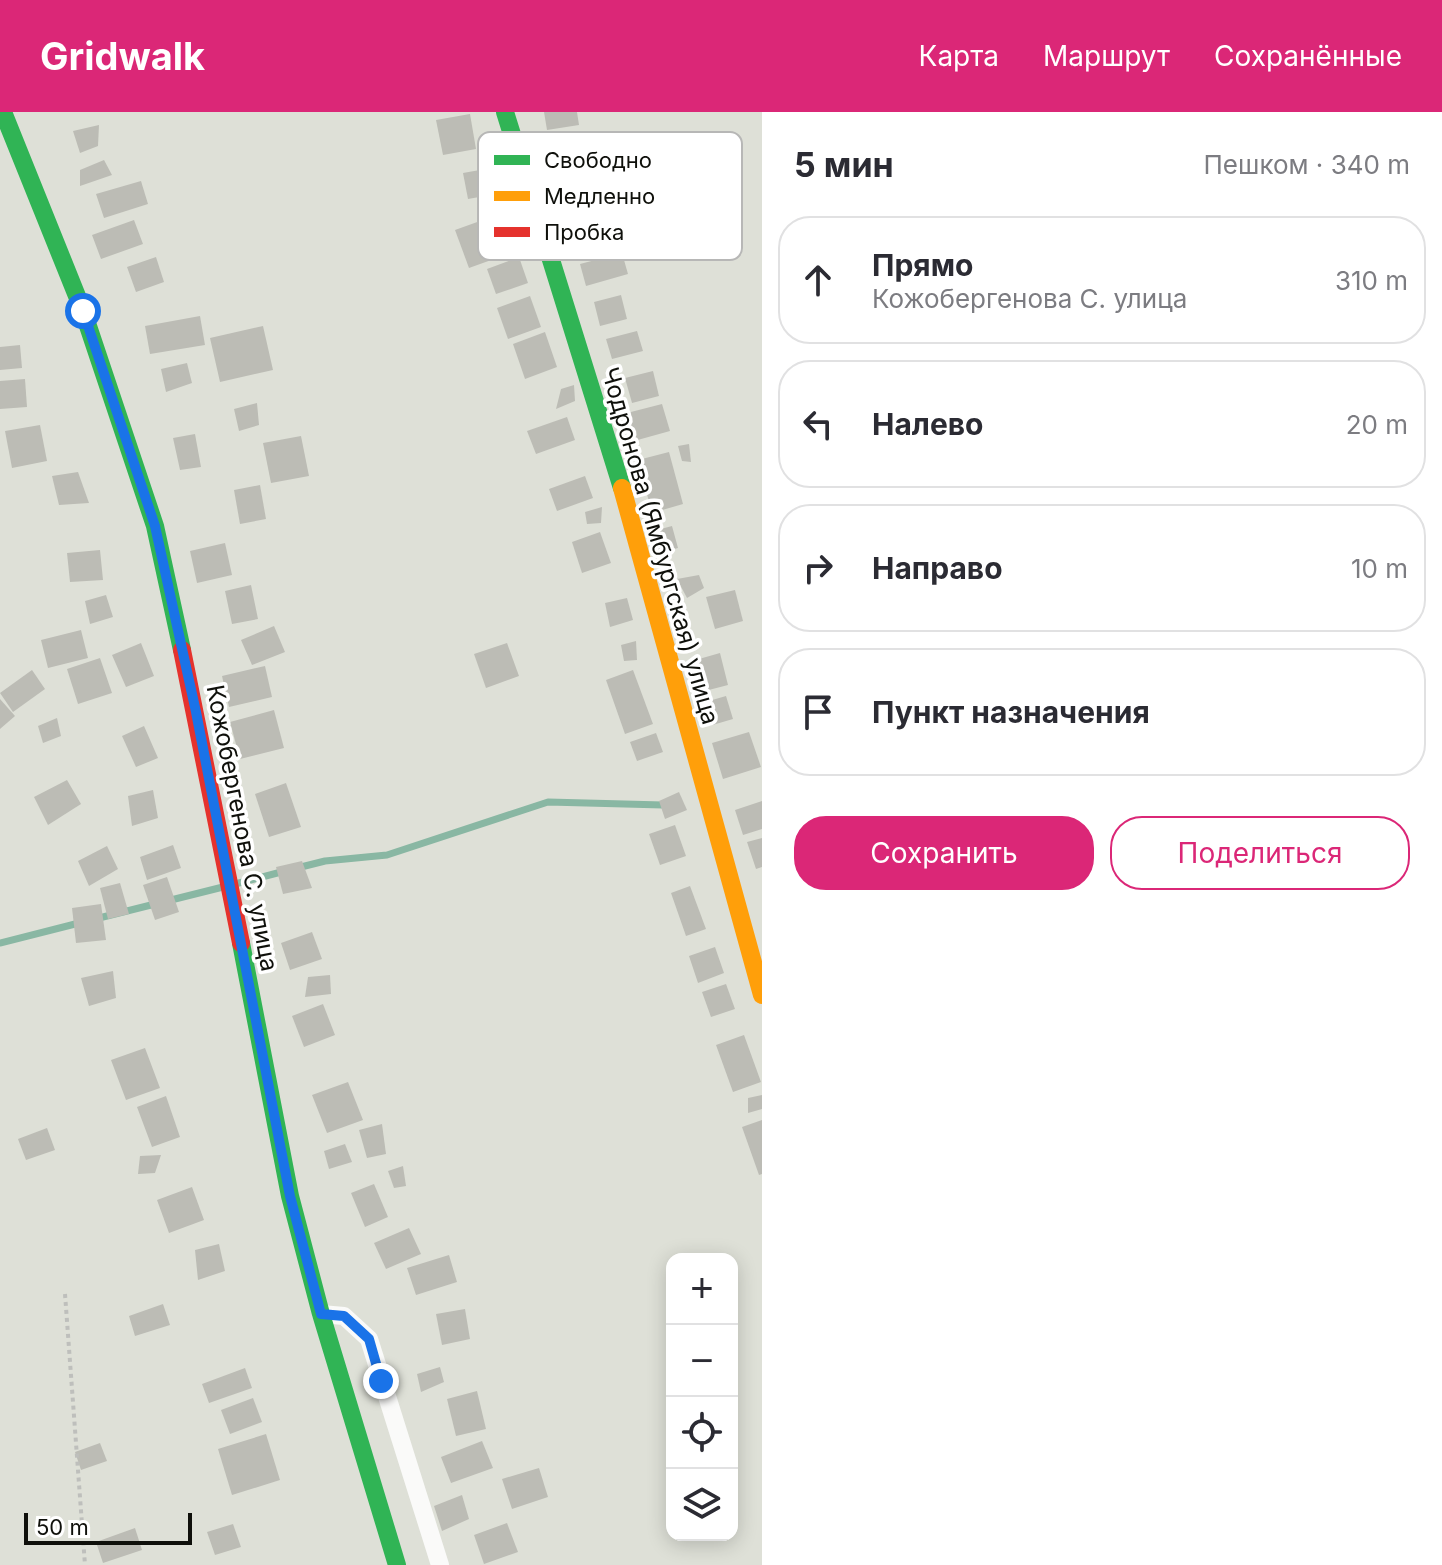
<!DOCTYPE html>
<html lang="ru">
<meta charset="utf-8">
<style>
:root{--surface:#fff;--page:#f2f2f3;--text:#2b2b33;--muted:#7c7c81;--line:#e1e1e2;--accent:#db2777}
body{margin:0;font-family:Inter,sans-serif;background:var(--page);color:var(--text)}
.controls{position:absolute;right:24px;bottom:24px;display:grid;overflow:hidden;border-radius:16px;box-shadow:0 4px 20px #0003}
.controls button{width:72px;height:72px;display:grid;place-items:center;padding:0;border:0;border-bottom:2px solid var(--line);background:var(--surface);color:var(--text);font:40px sans-serif}
.scale{position:absolute;left:24px;bottom:20px;width:168px;box-sizing:border-box;padding-left:8px;border:4px solid #0f100b;border-top:0;font-size:22px;line-height:28px;white-space:nowrap;color:#0f100b;-webkit-text-stroke:6px #fff;paint-order:stroke}
.stop{position:absolute;width:24px;height:24px;margin:-18px;border:6px solid #1a73e8;border-radius:50%;background:#fff}
.stop.end{background:#1a73e8;border-color:#fff;box-shadow:0 2px 8px #0008}
.list{margin:0;padding:0;list-style:none}
h2{display:flex;justify-content:space-between;align-items:center;height:104px;margin:0;padding:0 32px;font-size:34px}
h2 small{font-size:26px;font-weight:400;color:var(--muted)}
.list li{display:grid;grid-template-columns:52px 1fr auto;gap:24px;align-items:center;box-sizing:border-box;height:128px;margin:0 16px 16px;padding:0 16px;border:2px solid var(--line);border-radius:32px}
.list b{display:block;font-size:30px;white-space:nowrap}
.list p{margin:0;font-size:26px;white-space:nowrap;color:var(--muted)}
.list em{font-size:26px;font-style:normal;color:var(--muted)}
.actions{display:flex;gap:16px;padding:24px 32px}
.actions a{flex:1;padding:18px 0;border:2px solid var(--accent);border-radius:32px;text-align:center;font-size:28px;color:var(--accent)}
.actions .main{background:var(--accent);color:#fff}
.icon{flex:none;width:44px;height:44px;fill:none;stroke:currentColor;stroke-width:2;stroke-linecap:round;stroke-linejoin:round}
.map{position:relative;flex:none;width:762px;height:1453px;overflow:hidden}
header{display:flex;align-items:center;gap:48px;box-sizing:border-box;height:112px;padding:0 40px;background:var(--accent);color:#fff}
header strong{font-size:38px}
nav{display:flex;gap:44px;margin-inline-start:auto;font-size:28px}
main{display:flex}
aside{flex:1;background:var(--surface)}
.map>svg:first-child{display:block}
</style>
<header>
<strong>Gridwalk</strong>
<nav><a>Карта</a><a>Маршрут</a><a>Сохранённые</a></nav>
</header>
<main>
<div class="map">
<svg width="762" height="1453" viewBox="0 0 762 1453">
<rect width="100%" height="100%" fill="#dee0d7"/>
<g fill="none" stroke-linecap="round" stroke-linejoin="round">
<g stroke="#89b7a3" stroke-width="7">
<polyline points="297,756 325,749 387,743 548,690 663,693"/>
<polyline points="235,772 285,759"/>
<polyline points="95,807 223,775"/>
<polyline points="0,831 83,810"/>
</g>
</g>
<g fill="#bcbcb5">
<polygon points="544,0 577,0 579,13 547,18"/>
<polygon points="470,2 476,37 443,43 436,8"/>
<polygon points="99,13 98,34 80,41 73,19"/>
<polygon points="104,48 112,63 80,74 80,58"/>
<polygon points="491,56 496,82 468,87 463,61"/>
<polygon points="141,69 148,92 104,106 96,82"/>
<polygon points="134,108 143,132 101,147 92,123"/>
<polygon points="480,109 494,147 469,156 455,118"/>
<polygon points="622,141 628,162 586,174 580,152"/>
<polygon points="156,145 164,170 136,180 127,155"/>
<polygon points="519,145 528,171 496,182 487,157"/>
<polygon points="621,183 627,207 600,214 594,190"/>
<polygon points="530,184 541,215 508,227 497,196"/>
<polygon points="200,204 205,233 150,242 145,214"/>
<polygon points="263,214 273,258 220,270 210,226"/>
<polygon points="637,219 643,239 612,247 606,227"/>
<polygon points="545,220 557,255 525,267 513,232"/>
<polygon points="20,233 22,256 0,258 0,235"/>
<polygon points="187,251 192,271 166,280 161,257"/>
<polygon points="653,259 659,284 632,291 625,266"/>
<polygon points="25,267 27,295 0,297 0,269"/>
<polygon points="574,273 575,289 556,297 561,277"/>
<polygon points="257,291 259,313 239,319 234,297"/>
<polygon points="662,292 670,319 634,329 627,301"/>
<polygon points="567,305 575,328 536,342 527,319"/>
<polygon points="40,313 47,349 12,356 5,319"/>
<polygon points="195,322 201,355 180,358 173,326"/>
<polygon points="301,324 309,364 271,371 263,331"/>
<polygon points="689,332 691,350 682,349 678,334"/>
<polygon points="669,340 683,392 652,401 638,348"/>
<polygon points="78,360 89,391 59,393 52,364"/>
<polygon points="585,364 593,386 557,399 549,377"/>
<polygon points="260,373 266,407 240,412 234,378"/>
<polygon points="602,395 601,411 587,412 585,400"/>
<polygon points="672,414 678,436 652,443 646,421"/>
<polygon points="600,420 611,451 582,461 572,430"/>
<polygon points="225,431 232,463 197,471 190,439"/>
<polygon points="100,438 103,468 70,470 67,441"/>
<polygon points="699,463 704,476 687,486 677,467"/>
<polygon points="251,473 258,507 232,512 225,479"/>
<polygon points="735,478 743,509 715,517 706,485"/>
<polygon points="106,483 113,505 90,512 85,489"/>
<polygon points="627,486 633,508 610,515 605,491"/>
<polygon points="274,514 285,540 252,553 241,528"/>
<polygon points="81,518 88,546 48,556 41,528"/>
<polygon points="636,529 637,548 624,549 621,533"/>
<polygon points="141,531 154,564 126,575 112,543"/>
<polygon points="507,531 519,564 486,576 474,542"/>
<polygon points="720,541 728,573 701,580 692,549"/>
<polygon points="100,546 112,581 78,592 67,557"/>
<polygon points="265,554 272,585 229,595 222,564"/>
<polygon points="32,558 45,577 13,600 0,581"/>
<polygon points="633,558 653,612 625,622 606,568"/>
<polygon points="726,584 733,607 709,614 702,591"/>
<polygon points="0,587 15,604 0,617"/>
<polygon points="274,598 284,636 240,647 230,610"/>
<polygon points="57,606 61,624 43,631 38,614"/>
<polygon points="144,614 158,646 136,655 122,624"/>
<polygon points="749,620 761,655 723,667 712,631"/>
<polygon points="656,621 663,640 637,649 630,630"/>
<polygon points="67,668 81,692 48,713 34,685"/>
<polygon points="286,671 301,715 269,725 255,682"/>
<polygon points="153,678 158,706 132,714 128,684"/>
<polygon points="679,680 687,698 665,707 659,689"/>
<polygon points="762,689 762,717 743,723 735,698"/>
<polygon points="675,713 686,744 660,753 649,722"/>
<polygon points="762,726 762,755 756,757 747,730"/>
<polygon points="173,733 181,756 147,768 140,745"/>
<polygon points="107,734 118,757 89,774 78,749"/>
<polygon points="302,749 312,776 283,782 276,755"/>
<polygon points="167,765 179,800 155,808 143,773"/>
<polygon points="120,771 129,802 108,807 100,776"/>
<polygon points="690,774 706,817 686,824 671,781"/>
<polygon points="101,792 106,828 76,831 72,796"/>
<polygon points="312,820 322,847 290,858 281,831"/>
<polygon points="715,835 724,861 698,871 689,844"/>
<polygon points="113,859 116,886 89,894 81,866"/>
<polygon points="330,863 331,882 305,885 308,865"/>
<polygon points="726,872 735,897 711,905 702,880"/>
<polygon points="323,892 335,923 304,935 292,904"/>
<polygon points="744,923 761,970 733,980 716,933"/>
<polygon points="145,936 160,976 126,988 111,948"/>
<polygon points="348,970 363,1008 327,1021 312,983"/>
<polygon points="762,983 762,997 748,1001 748,986"/>
<polygon points="166,984 180,1025 152,1035 137,995"/>
<polygon points="762,1008 762,1062 759,1063 742,1015"/>
<polygon points="382,1012 386,1042 367,1046 359,1018"/>
<polygon points="47,1016 55,1038 26,1048 18,1027"/>
<polygon points="345,1032 352,1050 329,1057 324,1039"/>
<polygon points="161,1043 155,1061 138,1062 140,1044"/>
<polygon points="403,1054 406,1074 394,1076 388,1059"/>
<polygon points="374,1072 388,1105 365,1115 351,1081"/>
<polygon points="192,1075 204,1108 169,1121 157,1088"/>
<polygon points="409,1116 421,1142 386,1157 374,1131"/>
<polygon points="219,1132 225,1159 198,1168 195,1138"/>
<polygon points="449,1143 457,1170 416,1183 407,1156"/>
<polygon points="163,1192 170,1213 135,1224 129,1204"/>
<polygon points="465,1197 470,1227 442,1233 436,1202"/>
<polygon points="440,1255 444,1270 421,1280 417,1262"/>
<polygon points="245,1256 252,1276 209,1291 202,1272"/>
<polygon points="477,1279 486,1317 456,1324 447,1287"/>
<polygon points="253,1286 262,1310 230,1322 221,1298"/>
<polygon points="266,1322 280,1368 232,1383 218,1337"/>
<polygon points="482,1329 493,1356 451,1371 441,1345"/>
<polygon points="100,1331 107,1349 81,1358 75,1340"/>
<polygon points="539,1356 548,1385 512,1397 502,1367"/>
<polygon points="462,1383 469,1407 442,1419 434,1394"/>
<polygon points="507,1411 518,1440 484,1452 474,1423"/>
<polygon points="233,1412 241,1435 215,1443 207,1420"/>
<polygon points="135,1416 142,1438 103,1451 96,1430"/>
</g>
<g fill="none" stroke-linecap="round" stroke-linejoin="round">
<polyline stroke="#bebfbc" stroke-width="4" stroke-dasharray="4 4" stroke-linecap="butt" points="65,1182 85,1453"/>
<polyline stroke="#fafaf9" stroke-width="18" points="321,1202 344,1204 369,1227 440,1453"/>
<g stroke="#30b455" stroke-width="18">
<polyline points="3,0 83,199 155,414 182,538"/>
<polyline points="505,0 622,376"/>
<polyline points="241,831 290,1084 321,1202 397,1453"/>
</g>
<polyline stroke="#ff9f0a" stroke-width="18" points="622,376 762,883"/>
<polyline stroke="#e5322d" stroke-width="18" points="182,538 241,831"/>
</g>
<g fill="none" stroke-linecap="round" stroke-linejoin="round">
<polyline stroke="#1a73e8" stroke-width="10" points="83,199 155,414 196,600 290,1084 321,1202 344,1204 369,1227 381,1269"/>
</g>
<g text-anchor="middle" stroke-width="7" stroke-linejoin="round" paint-order="stroke">
<g font-size="24" fill="#0f100b" stroke="#fff">
<text transform="translate(660 434) rotate(74)" y="8">Чодронова (Ямбургская) улица</text>
<text transform="translate(242 716) rotate(79)" y="8">Кожобергенова С. улица</text>
</g>
</g>
<rect x="478" y="20" width="264" height="128" rx="12" fill="#fff" stroke="#b7b7b6" stroke-width="2"/>
<rect x="494" y="43" width="36" height="10" fill="#30b455"/>
<rect x="494" y="79" width="36" height="10" fill="#ff9f0a"/>
<rect x="494" y="115" width="36" height="10" fill="#e5322d"/>
<g font-size="22" fill="#0f100b">
<text x="544" y="56">Свободно</text>
<text x="544" y="92">Медленно</text>
<text x="544" y="128">Пробка</text>
</g>
</svg>
<div class="controls">
<button>+</button>
<button>−</button>
<button><svg class="icon" aria-label="locate" viewBox="0 0 24 24"><circle cx="12" cy="12" r="6"/><path d="M12 2v4M12 18v4M2 12h4M18 12h4"/></svg></button>
<button><svg class="icon" aria-label="layers" viewBox="0 0 24 24"><path d="M12 4l9 5-9 5-9-5zM3 14l9 5 9-5"/></svg></button>
</div>
<div class="scale">50 m</div>
<div class="stop" style="left:83px;top:199px"></div>
<div class="stop end" style="left:381px;top:1269px"></div>
</div>
<aside>
<h2>5 мин<small>Пешком · 340 m</small></h2>
<ul class="list">
<li><svg class="icon" aria-label="ahead" viewBox="0 0 24 24"><path d="M12 20V5M6 11l6-6 6 6"/></svg><div><b>Прямо</b><p>Кожобергенова С. улица</p></div><em>310 m</em></li>
<li><svg class="icon" aria-label="left" viewBox="0 0 24 24"><path d="M17 20v-9H6M10 6l-5 5 5 5"/></svg><div><b>Налево</b></div><em>20 m</em></li>
<li><svg class="icon" aria-label="right" viewBox="0 0 24 24"><path d="M7 20v-9h11M14 6l5 5-5 5"/></svg><div><b>Направо</b></div><em>10 m</em></li>
<li><svg class="icon" aria-label="arrive" viewBox="0 0 24 24"><path d="M6 21V4h12l-3 4 3 4H6"/></svg><div><b>Пункт назначения</b></div></li>
</ul>
<div class="actions"><a class="main">Сохранить</a><a>Поделиться</a></div>
</aside>
</main>
